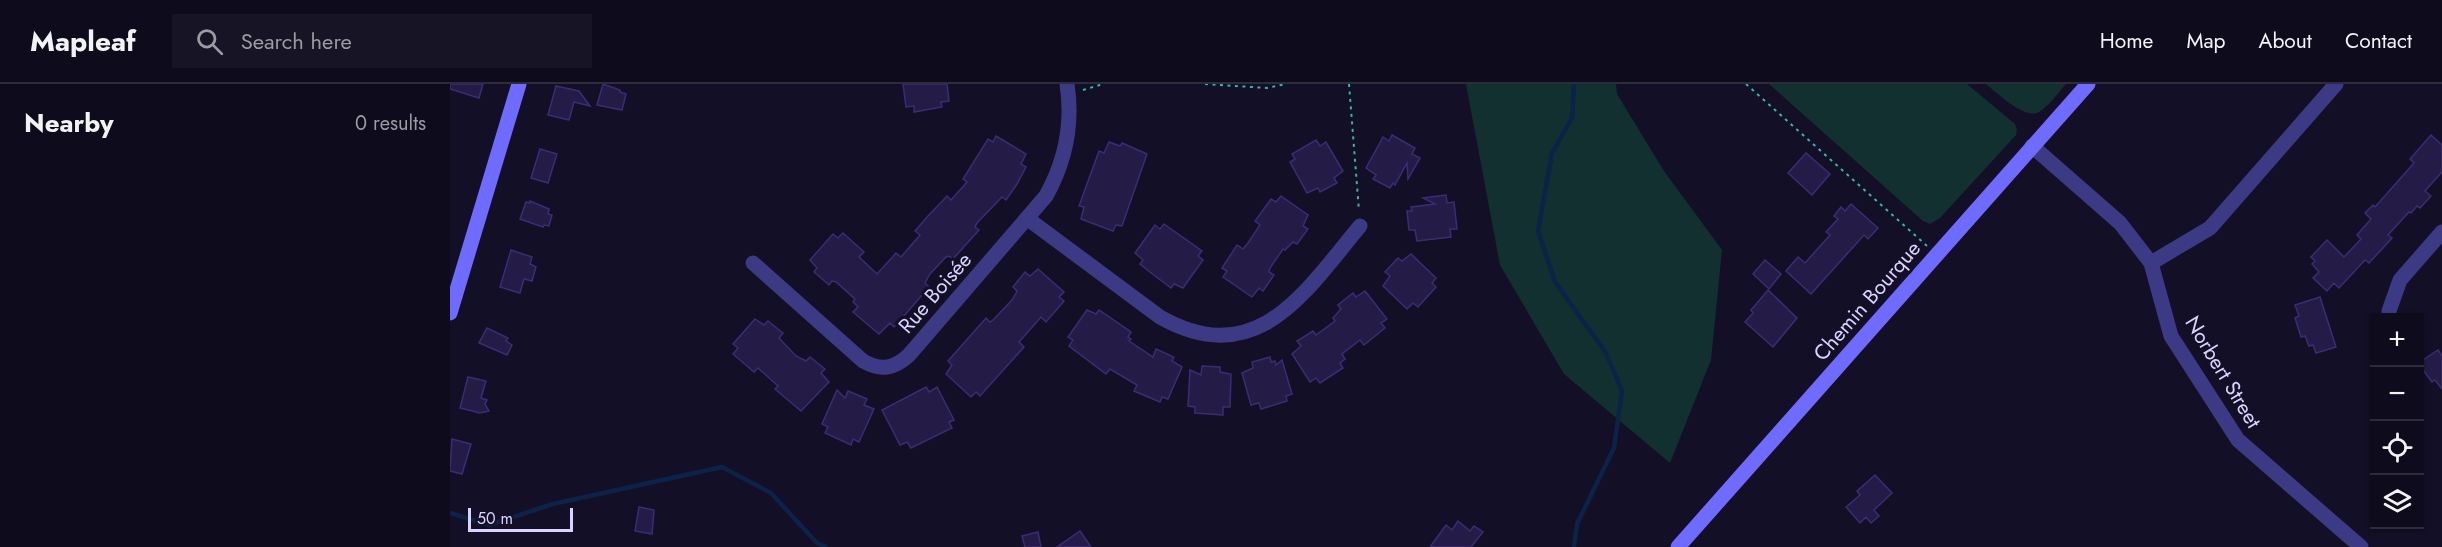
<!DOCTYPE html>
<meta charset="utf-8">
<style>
:root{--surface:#0e0b1c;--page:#171425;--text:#f1f3f6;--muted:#9b9ba3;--line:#2e2b3b}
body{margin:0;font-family:Jost,sans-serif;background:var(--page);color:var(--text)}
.controls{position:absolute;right:18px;bottom:18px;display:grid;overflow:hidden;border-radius:0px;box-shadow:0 2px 4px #0004}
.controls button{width:54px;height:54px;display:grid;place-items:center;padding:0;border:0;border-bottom:2px solid var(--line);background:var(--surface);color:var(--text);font:30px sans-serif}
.scale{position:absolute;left:18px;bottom:15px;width:105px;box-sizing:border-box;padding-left:6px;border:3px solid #d9d4ff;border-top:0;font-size:16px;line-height:21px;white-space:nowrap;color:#d9d4ff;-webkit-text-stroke:4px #130f26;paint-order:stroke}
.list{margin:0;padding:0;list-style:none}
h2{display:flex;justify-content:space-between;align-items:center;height:78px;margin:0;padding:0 24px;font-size:26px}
h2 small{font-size:20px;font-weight:400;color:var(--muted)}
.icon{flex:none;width:33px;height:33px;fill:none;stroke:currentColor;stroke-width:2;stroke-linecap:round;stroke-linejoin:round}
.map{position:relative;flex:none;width:1992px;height:463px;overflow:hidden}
header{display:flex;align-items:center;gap:36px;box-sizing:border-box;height:84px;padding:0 30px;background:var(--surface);border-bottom:2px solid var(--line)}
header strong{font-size:28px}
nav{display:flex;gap:33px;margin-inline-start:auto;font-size:21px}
.search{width:420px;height:54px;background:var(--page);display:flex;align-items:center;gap:15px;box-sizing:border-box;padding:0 21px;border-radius:0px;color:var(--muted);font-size:22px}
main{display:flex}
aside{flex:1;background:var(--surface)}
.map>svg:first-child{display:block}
</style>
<header>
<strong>Mapleaf</strong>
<div class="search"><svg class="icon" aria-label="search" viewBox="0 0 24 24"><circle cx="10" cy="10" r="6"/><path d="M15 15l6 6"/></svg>Search here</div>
<nav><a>Home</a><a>Map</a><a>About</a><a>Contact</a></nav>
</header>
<main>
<aside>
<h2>Nearby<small>0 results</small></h2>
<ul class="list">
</ul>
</aside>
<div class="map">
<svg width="1992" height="463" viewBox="0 0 1992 463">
<rect width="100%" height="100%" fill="#130f26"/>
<g fill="#12302f">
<polygon points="1016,0 1166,0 1167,10 1214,87 1272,166 1261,276 1220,379 1114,290 1050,181"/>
<polygon points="1319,0 1517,0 1565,40 1567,46 1566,51 1490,134 1480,140 1473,137"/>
<path d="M1536,0h80c-8,9 -17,22 -27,28 -14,8 -42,-19 -53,-28z"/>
</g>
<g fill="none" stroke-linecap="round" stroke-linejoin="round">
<g stroke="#0c2248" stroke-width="4.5">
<polyline points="1124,0 1122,34 1102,69 1088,147 1105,198 1156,269 1172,307 1164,364 1127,440 1124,463"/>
<polyline points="0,429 39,441 103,420 272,383 321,409 367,459 376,463"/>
</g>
</g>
<g fill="#241b47" stroke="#3b2d73" stroke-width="1.5">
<polygon points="0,0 33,0 29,14 0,5"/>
<polygon points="153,0 170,6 170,8 176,10 172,26 147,21"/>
<polygon points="453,0 497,0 499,17 491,18 492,23 464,28 464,22 456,23"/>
<polygon points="106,2 129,7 140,22 124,18 119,36 98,31"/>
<polygon points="942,51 965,64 962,70 970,74 958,95 957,79 945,101 943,99 940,104 923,95 926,91 916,84 933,53 939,57"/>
<polygon points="1981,51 1992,61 1992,88 1975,107 1981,112 1970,124 1967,122 1961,129 1959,128 1938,151 1942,154 1919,179 1915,176 1889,204 1884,199 1877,207 1863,194 1869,188 1862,180 1865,177 1861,173 1877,156 1894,173 1911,155 1907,151 1921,135 1915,129 1923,121 1925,123 1964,79 1960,75"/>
<polygon points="546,52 576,70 571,80 576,83 567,100 556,116 552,113 527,139 525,143 529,146 503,175 499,172 496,173 480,190 475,199 479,203 454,232 444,243 440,239 429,250 403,228 408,223 403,218 405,215 386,198 382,197 379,201 364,188 367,184 360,176 383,150 388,154 393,149 414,168 409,173 427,190 446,169 451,173 470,151 465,147 478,132 497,112 501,116 517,98 513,95 538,55 543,58"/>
<polygon points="866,56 870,62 876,58 893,87 884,94 887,99 870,108 868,104 857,109 840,78 845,75 842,70"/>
<polygon points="659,58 670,62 672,59 697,70 672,142 666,141 663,147 631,135 634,123 629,122 649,67 654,69"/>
<polygon points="90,65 107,70 98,99 81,94"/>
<polygon points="1356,69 1380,90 1362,111 1338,89"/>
<polygon points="996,111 997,119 1004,118 1007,145 1000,145 1001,153 967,157 965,146 959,146 957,127 962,127 961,123 985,120 973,114"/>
<polygon points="831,112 858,131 853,142 858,145 847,160 843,158 835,166 833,165 820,184 819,188 824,191 813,207 809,204 802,213 773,193 777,187 772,184 787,161 793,165 798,159 810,141 805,137 821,115 826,118"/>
<polygon points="80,117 99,125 98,130 102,131 99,142 94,141 93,143 70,135 76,118 80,119"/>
<polygon points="1401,120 1428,144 1418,155 1414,151 1361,210 1336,187 1348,173 1355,179 1380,151 1376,148 1388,135 1384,132 1391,123 1395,127"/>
<polygon points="714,140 752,167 748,172 753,176 733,204 724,200 721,204 705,192 690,180 693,176 685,169 705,141 710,145"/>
<polygon points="61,166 82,173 80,180 86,183 82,197 74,195 70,209 50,203"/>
<polygon points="961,170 986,194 982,199 986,203 968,223 963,219 957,225 933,202 940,192 935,188 948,174 952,177"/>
<polygon points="1315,176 1331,190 1319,205 1303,190"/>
<polygon points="588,185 614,208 609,213 614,217 596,238 591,233 569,258 574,263 530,312 526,308 521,313 496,290 502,281 498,277 536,234 540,238 543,236 562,216 567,207 563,203 575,188 580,192"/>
<polygon points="1318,206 1347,234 1323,263 1295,238 1303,229 1301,226"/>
<polygon points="915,207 937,235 931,239 935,244 914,261 910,256 892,270 895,275 890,279 893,284 870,299 866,294 860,298 842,270 851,262 847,257 863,247 866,251 885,237 883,234 891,225 888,221 903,209 906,213"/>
<polygon points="1870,213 1886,263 1866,269 1863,261 1859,262 1855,252 1851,253 1845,234 1849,232 1845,221"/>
<polygon points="637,226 646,230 649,226 681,248 678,253 681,255 679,257 703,273 706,265 724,273 722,277 732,283 718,315 712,313 710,318 684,307 687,301 660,285 656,290 619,262 623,256 618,253"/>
<polygon points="305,235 314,241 318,237 333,249 329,254 346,272 356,277 360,273 375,285 371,289 379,298 351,327 325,305 328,302 308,284 304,288 283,270 288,264 283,260"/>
<polygon points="37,244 58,254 56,257 62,261 57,271 29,259"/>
<polygon points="1988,266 1992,272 1992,305 1985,296 1982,298 1970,282 1972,280 1970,278"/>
<polygon points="820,273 821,278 825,277 826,281 832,276 842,310 836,312 837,317 811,325 809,319 801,321 792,289 803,284 802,278"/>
<polygon points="752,282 770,283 770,288 781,290 780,323 773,323 773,331 745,329 745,323 738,322 740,286 751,291"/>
<polygon points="18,293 36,297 31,314 37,316 35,320 39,327 30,329 10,324"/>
<polygon points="476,303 479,308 487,303 504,336 499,338 502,344 461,364 457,358 450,361 432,326"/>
<polygon points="387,306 395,314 398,307 417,315 414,321 424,325 409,358 403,355 401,361 375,349 378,343 372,340"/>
<polygon points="2,355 21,360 12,390 0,387"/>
<polygon points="1425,391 1442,409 1424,426 1429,432 1421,439 1416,433 1410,439 1396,423 1410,411 1407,407"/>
<polygon points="189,423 204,426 202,450 185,447"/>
<polygon points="1008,437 1020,447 1024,442 1033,448 1021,463 980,463 996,441 1002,446"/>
<polygon points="630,447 641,463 607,463"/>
<polygon points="588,448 591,463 575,463 572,452"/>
</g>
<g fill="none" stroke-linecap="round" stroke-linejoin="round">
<g stroke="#2fb8b0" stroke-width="2" stroke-dasharray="3 4.5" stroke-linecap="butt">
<polyline points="755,0 817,4 836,0"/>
<polyline points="899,0 909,127"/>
<polyline points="1296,0 1477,162"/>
<polyline points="633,6 653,0"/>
</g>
<g stroke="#3d3a85" stroke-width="15">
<polyline points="1582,62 1670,139 1701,179 1721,252 1788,356 1911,463"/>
<path d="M578,135l132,98c97,55 145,-25 200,-91"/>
<path d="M303,179l110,98c18,10 31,8 46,-6l137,-159c19,-34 27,-73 21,-112"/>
<polyline points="1701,179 1760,144 1886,0"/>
<polyline points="1939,227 1950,196 1992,148"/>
</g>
<g stroke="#6f6bff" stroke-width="15">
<polyline points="0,229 69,0"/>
<polyline points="1228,463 1638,0"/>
</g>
</g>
<g text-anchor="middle" stroke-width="6" stroke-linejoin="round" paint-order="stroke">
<g font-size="21" fill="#d9d4ff" stroke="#130f26">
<text transform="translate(485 209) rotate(-49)" y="7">Rue Boisée</text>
<text transform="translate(1417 217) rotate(-49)" y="7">Chemin Bourque</text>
<text transform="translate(1773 288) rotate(59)" y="7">Norbert Street</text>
</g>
</g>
</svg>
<div class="controls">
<button>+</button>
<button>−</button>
<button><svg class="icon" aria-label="locate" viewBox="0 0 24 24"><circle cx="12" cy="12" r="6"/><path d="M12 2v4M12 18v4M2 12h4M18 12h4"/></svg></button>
<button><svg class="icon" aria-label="layers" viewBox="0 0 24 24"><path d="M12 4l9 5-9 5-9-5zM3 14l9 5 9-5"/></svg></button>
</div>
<div class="scale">50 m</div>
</div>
</main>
